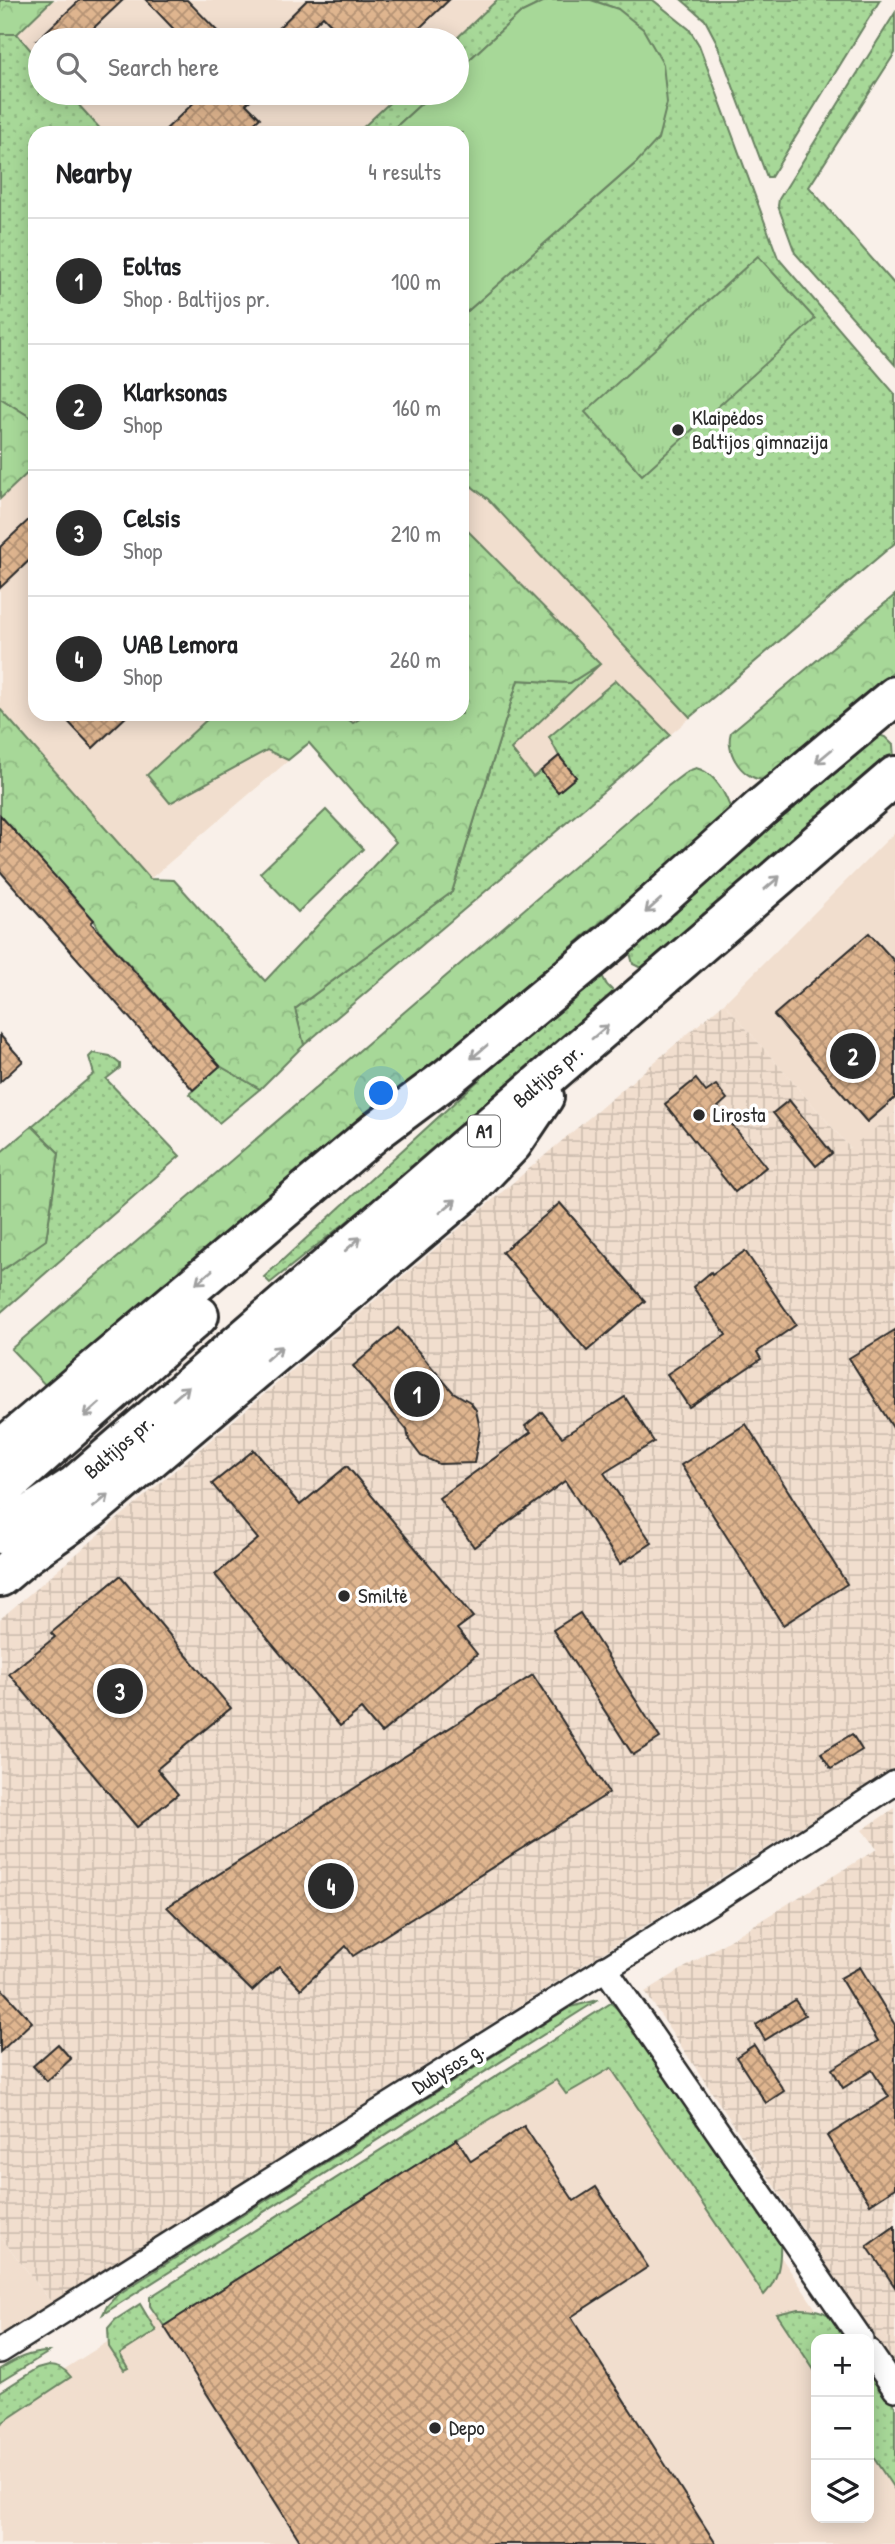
<!DOCTYPE html>
<meta charset="utf-8">
<style>
:root{--surface:#fff;--page:#f2f2f2;--text:#202124;--muted:#757577;--line:#e0e0e0;--accent:#2b2b2b}
body{margin:0;font-family:"Patrick Hand",sans-serif;background:var(--page);color:var(--text)}
.controls{position:absolute;right:21px;bottom:21px;display:grid;overflow:hidden;border-radius:14px;box-shadow:0 4px 18px #0003}
.controls button{width:63px;height:63px;display:grid;place-items:center;padding:0;border:0;border-bottom:2px solid var(--line);background:var(--surface);color:var(--text);font:35px sans-serif}
.you{position:absolute;left:382px;top:1094px;width:24px;height:24px;margin:-18px;border:5px solid #fff;border-radius:50%;background:#1a73e8;box-shadow:0 0 0 10px #1a73e833}
.badge{display:grid;place-items:center;width:46px;height:46px;border-radius:50%;background:var(--accent);color:#fff;font-size:23px;font-weight:700}
.pin{position:absolute;translate:-50% -50%;border:4px solid #fff;box-shadow:0 2px 7px #0006}
.list{margin:0;padding:0;list-style:none}
h2{display:flex;justify-content:space-between;align-items:center;height:91px;margin:0;padding:0 28px;font-size:30px}
h2 small{font-size:23px;font-weight:400;color:var(--muted)}
.list li{display:grid;grid-template-columns:46px 1fr auto;gap:21px;align-items:center;box-sizing:border-box;height:126px;padding:0 28px;border-top:2px solid var(--line)}
.list b{display:block;font-size:26px;white-space:nowrap}
.list p{margin:0;font-size:23px;white-space:nowrap;color:var(--muted)}
.list em{font-size:23px;font-style:normal;color:var(--muted)}
.icon{flex:none;width:38px;height:38px;fill:none;stroke:currentColor;stroke-width:2;stroke-linecap:round;stroke-linejoin:round}
.map{position:relative;flex:none;width:895px;height:2544px;overflow:hidden}
.search{position:absolute;background:var(--surface);box-shadow:0 4px 18px #0003;left:28px;top:28px;width:441px;height:77px;display:flex;align-items:center;gap:18px;box-sizing:border-box;padding:0 24px;border-radius:38px;color:var(--muted);font-size:26px}
.panel{position:absolute;background:var(--surface);box-shadow:0 4px 18px #0003;left:28px;top:126px;width:441px;height:595px;border-radius:21px}
.map>svg:first-child{display:block}
</style>
<div class="map">
<svg width="895" height="2544" viewBox="0 0 895 2544">
<defs>
<pattern id="industrial-grid" width="8" height="8" patternUnits="userSpaceOnUse" patternTransform="scale(1.75)"><rect width="8" height="8" fill="#f1dece"/><path d="M0 4h8M4 0v8" fill="none" stroke="#cfbfb1"/></pattern>
<pattern id="grass-dots" width="8" height="8" patternUnits="userSpaceOnUse" patternTransform="scale(1.75)"><rect width="8" height="8" fill="#a7d898"/><path d="M2 2h.1M6 6h.1" fill="none" stroke="#90ba83" stroke-width="1.8" stroke-linecap="round"/></pattern>
<pattern id="forest-crowns" width="20" height="18" patternUnits="userSpaceOnUse" patternTransform="scale(1.75)"><rect width="20" height="18" fill="#a7d898"/><path d="M2 6a3 3 0 1 1 6 0M12 15a3 3 0 1 1 6 0" fill="none" stroke="#90ba83"/></pattern>
<pattern id="park-tufts" width="24" height="20" patternUnits="userSpaceOnUse" patternTransform="scale(1.75)"><rect width="24" height="20" fill="#a7d898"/><path d="M3 7l-1-3M5 7V3M7 7l1-3M15 17l-1-3M17 17v-4M19 17l1-3" fill="none" stroke="#90ba83"/></pattern>
<pattern id="building-cross-hatch" width="8" height="8" patternUnits="userSpaceOnUse" patternTransform="scale(1.75)"><rect width="8" height="8" fill="#dfb58f"/><path d="M0 0l8 8M0 8l8-8" fill="none" stroke="#b59375"/></pattern>
</defs>
<rect width="100%" height="100%" fill="#f9f0e9"/>
<filter id="ink" filterUnits="userSpaceOnUse"><feTurbulence type="fractalNoise" baseFrequency=".0143" numOctaves="2"/><feDisplacementMap in="SourceGraphic" scale="14" xChannelSelector="R" yChannelSelector="G"/><feConvolveMatrix kernelMatrix="1 2 1 2 8 2 1 2 1" color-interpolation-filters="sRGB"/></filter>
<g filter="url(#ink)">
<g fill="#f1dece" fill-rule="evenodd">
<path d="M52,0h601l36,29 10,16 79,213 117,136v149l-428,365 -71,-66 -87,-99 -159,136 -150,-170v-210l35,-33v248h427v-581h-358l-36,-40h389v-53h-417v21l-23,-27zM559,756l17,21 -18,15 -17,-21z"/>
<polygon points="895,832 895,1113 851,1149 724,1003"/>
<polygon points="620,2017 836,2339 816,2339 816,2518 869,2518 869,2387 895,2426 895,2544 0,2544 0,2410"/>
<polygon points="0,2236 52,2303 0,2336"/>
</g>
<g fill="url(#industrial-grid)">
<polygon points="724,1003 850,1148 895,1113 895,1767 52,2303 0,2236 0,1619"/>
<polygon points="895,1808 895,2367 645,1992 877,1849 862,1830"/>
</g>
<g fill="url(#grass-dots)" stroke="#698262" stroke-width="2">
<polygon points="497,0 547,0 520,13 457,71 457,40 455,40"/>
<polygon points="591,0 653,0 689,29 699,45 778,258 895,394 895,543 690,717 488,499 462,479 462,316 637,162 618,9"/>
<polygon points="682,0 880,0 771,177 767,177 716,41 705,20"/>
<polygon points="895,13 895,53 809,187 895,285 895,365 795,253 778,206 779,199"/>
<polygon points="0,34 17,34 40,61 40,93 68,93 104,133 35,133 35,420 0,398"/>
<polygon points="400,93 433,93 389,133 357,133"/>
<polygon points="600,664 511,749 533,777 541,771 558,792 576,777 559,756 549,737 616,680 670,735 304,1045 295,1009 452,892 518,680 570,683"/>
<polygon points="879,735 885,737 893,745 894,758 645,970 633,964 629,949 872,736"/>
<polygon points="599,970 607,985 616,994 495,1103 270,1283 264,1277"/>
<polygon points="93,1053 110,1056 120,1064 120,1068 106,1079 180,1156 0,1313 0,1272 46,1239 59,1153 32,1126 94,1074 89,1057"/>
<polygon points="220,1066 260,1089 219,1123 189,1094"/>
<polygon points="598,2000 103,2314 107,2306 117,2295 570,2007"/>
<path d="M611,2003l12,11 157,226c1,22 -1,39 -16,55l-153,-227 -45,26 -10,-14 -99,59 -293,187 -14,-20v-9z"/>
<polygon points="140,2304 156,2331 120,2354 128,2368 124,2370 109,2347 108,2328 115,2320"/>
<path d="M798,2309c29,-1 36,7 51,30h-33v34l-39,-59z"/>
<path d="M49,2352l-49,30v-13c16,-10 29,-17 49,-17z"/>
<path d="M49,2365c10,0 16,4 22,12l-71,47v-32l38,-24z"/>
<polygon points="869,2368 895,2406 895,2490 869,2451"/>
</g>
<g fill="url(#forest-crowns)" stroke="#698262" stroke-width="2">
<polygon points="0,0 52,0 17,34 0,34"/>
<polygon points="0,398 35,420 35,466 0,499"/>
<polygon points="462,525 600,664 570,683 518,680 452,892 295,1009 304,1045 260,1089 220,1066 101,933 94,920 0,815 0,709 150,879 174,880 265,981 396,842 309,743 288,760 267,750 170,803 147,775 213,714 342,714 353,723 367,714 462,714"/>
<path d="M895,595v75l-128,110c-22,2 -43,-26 -36,-48z"/>
<path d="M696,768c17,4 28,23 34,39l-5,10 -676,572 -38,-40 657,-563 20,-15z"/>
<polygon points="32,1126 59,1153 46,1240 0,1272 0,1153"/>
</g>
<polygon fill="url(#park-tufts)" stroke="#698262" stroke-width="2" points="758,256 815,319 642,475 585,412"/>
<g fill="#a7d898" stroke="#698262" stroke-width="2">
<polygon points="547,0 591,0 618,9 643,29 663,64 667,103 658,139 637,162 462,316 462,133 389,133 433,93 457,93 457,71 520,13"/>
<polygon points="326,810 363,849 298,912 260,873"/>
</g>
<g fill="url(#building-cross-hatch)" stroke="#2b2b2b" stroke-width="2">
<polygon points="80,0 123,0 81,40 37,40"/>
<polygon points="146,0 187,0 226,40 184,40"/>
<polygon points="307,0 449,0 407,40 346,40 323,16 298,40 266,40"/>
<polygon points="204,93 258,93 246,104 260,118 244,133 162,133"/>
<polygon points="35,514 35,555 0,588 0,547"/>
<polygon points="61,714 129,714 93,748"/>
<polygon points="559,756 576,777 558,792 541,771"/>
<polygon points="0,815 94,920 91,923 220,1066 193,1090 0,871"/>
<polygon points="869,933 895,962 895,1098 867,1122 774,1015"/>
<polygon points="0,1035 23,1061 0,1082"/>
<polygon points="696,1079 706,1092 716,1085 727,1099 718,1107 766,1167 735,1192 665,1104"/>
<polygon points="789,1100 832,1153 816,1166 773,1113"/>
<polygon points="560,1203 645,1301 587,1351 502,1252"/>
<polygon points="745,1251 796,1325 757,1352 761,1359 689,1407 667,1374 726,1335 693,1287 711,1272 712,1274"/>
<polygon points="398,1328 453,1392 470,1402 476,1410 480,1429 474,1463 439,1464 421,1456 409,1440 407,1430 353,1366"/>
<polygon points="895,1330 895,1431 849,1358"/>
<polygon points="625,1397 654,1442 604,1473 652,1543 620,1564 565,1481 474,1547 439,1498 531,1432 525,1426 542,1412 562,1437"/>
<polygon points="746,1424 847,1584 783,1625 681,1465"/>
<polygon points="254,1450 300,1505 347,1466 473,1617 457,1629 477,1654 381,1733 361,1709 340,1726 215,1575 258,1539 212,1484"/>
<polygon points="120,1576 231,1708 157,1769 178,1794 137,1827 9,1674 55,1637 51,1633"/>
<polygon points="580,1613 660,1738 633,1755 553,1630"/>
<polygon points="533,1675 609,1793 353,1956 346,1946 301,1989 279,1966 252,1991 167,1907"/>
<polygon points="852,1734 862,1750 831,1769 821,1753"/>
<polygon points="860,1967 895,2025 895,2188 870,2204 827,2136 889,2097 872,2070 843,2088 832,2069 878,2041 840,1978"/>
<polygon points="0,1987 32,2022 0,2052"/>
<polygon points="795,2000 805,2015 765,2040 756,2025"/>
<polygon points="58,2044 71,2059 47,2081 33,2066"/>
<polygon points="754,2045 784,2091 766,2103 736,2057"/>
<polygon points="524,2126 574,2201 596,2187 648,2267 571,2317 716,2544 302,2544 164,2326 457,2139 471,2161"/>
<polygon points="895,2226 895,2287 867,2246"/>
</g>
<g fill="none" stroke-linecap="round" stroke-linejoin="round">
<g stroke="#2b2b2b" stroke-width="28">
<g id="street">
<polyline points="605,1968 861,2339"/>
<polyline points="0,2351 716,1899 895,1783"/>
<polyline points="869,2351 895,2389"/>
</g>
</g>
<g stroke="#2b2b2b" stroke-width="44">
<g id="highway">
<polyline points="0,1450 375,1132 446,1079 622,933 761,808 895,696"/>
<polyline points="0,1492 199,1315"/>
<polyline points="0,1534 74,1486 895,776"/>
<polyline points="26,1555 90,1510 469,1189 513,1143 544,1097"/>
<polyline points="0,1577 26,1555 41,1534"/>
</g>
</g>
<use href="#street" stroke="#fff" stroke-width="23"/>
<use href="#highway" stroke="#fff" stroke-width="38"/>
</g>
<defs><path id="oneway-shaft" d="M-6 0H5M1.5-3L5.5 0L1.5 3" fill="none" stroke-width="1.6" stroke-linecap="round" stroke-linejoin="round" transform="scale(1.75)"/></defs>
<g stroke="#a0a0a0">
<use href="#oneway-shaft" transform="translate(824 756) rotate(140)"/>
<use href="#oneway-shaft" transform="translate(772 883) rotate(-41)"/>
<use href="#oneway-shaft" transform="translate(653 906) rotate(138)"/>
<use href="#oneway-shaft" transform="translate(600 1032) rotate(-40)"/>
<use href="#oneway-shaft" transform="translate(479 1052) rotate(140)"/>
<use href="#oneway-shaft" transform="translate(448 1206) rotate(-40)"/>
<use href="#oneway-shaft" transform="translate(353 1244) rotate(-41)"/>
<use href="#oneway-shaft" transform="translate(204 1277) rotate(140)"/>
<use href="#oneway-shaft" transform="translate(274 1353) rotate(-41)"/>
<use href="#oneway-shaft" transform="translate(181 1393) rotate(-41)"/>
<use href="#oneway-shaft" transform="translate(92 1410) rotate(138)"/>
<use href="#oneway-shaft" transform="translate(101 1501) rotate(-40)"/>
</g>
</g>
<g fill="#2b2b2b" stroke="#fff" stroke-width="2.5">
<circle cx="678" cy="430" r="7"/>
<circle cx="699" cy="1115" r="7"/>
<circle cx="344" cy="1596" r="7"/>
<circle cx="435" cy="2428" r="7"/>
</g>
<g text-anchor="middle" stroke-width="7" stroke-linejoin="round" paint-order="stroke">
<rect fill="#fff" stroke="#6b6b6b" stroke-width="2" x="468" y="1115.5" width="32" height="31" rx="5"/>
<g font-size="19" font-weight="bold" fill="#2b2b2b">
<text x="484" y="1138">A1</text>
</g>
<g font-size="21" fill="#2b2b2b" stroke="#fff" text-anchor="start">
<text x="692" y="425">Klaipėdos<tspan x="692" dy="24">Baltijos gimnazija</tspan></text>
<text x="713" y="1122">Lirosta</text>
<text x="358" y="1603">Smiltė</text>
<text x="449" y="2435">Depo</text>
</g>
<g font-size="21" fill="#2b2b2b" stroke="#fff">
<text transform="translate(548 1076) rotate(-41)" y="7">Baltijos pr.</text>
<text transform="translate(119 1447) rotate(-41)" y="7">Baltijos pr.</text>
<text transform="translate(448 2068) rotate(-32)" y="7">Dubysos g.</text>
</g>
</g>
</svg>
<div class="controls">
<button>+</button>
<button>−</button>
<button><svg class="icon" aria-label="layers" viewBox="0 0 24 24"><path d="M12 4l9 5-9 5-9-5zM3 14l9 5 9-5"/></svg></button>
</div>
<div class="you"></div>
<div class="pin badge" style="left:417px;top:1394px">1</div>
<div class="pin badge" style="left:853px;top:1056px">2</div>
<div class="pin badge" style="left:120px;top:1691px">3</div>
<div class="pin badge" style="left:331px;top:1886px">4</div>
<div class="search"><svg class="icon" aria-label="search" viewBox="0 0 24 24"><circle cx="10" cy="10" r="6"/><path d="M15 15l6 6"/></svg>Search here</div>
<section class="panel">
<h2>Nearby<small>4 results</small></h2>
<ul class="list">
<li><span class="badge">1</span><div><b>Eoltas</b><p>Shop · Baltijos pr.</p></div><em>100 m</em></li>
<li><span class="badge">2</span><div><b>Klarksonas</b><p>Shop</p></div><em>160 m</em></li>
<li><span class="badge">3</span><div><b>Celsis</b><p>Shop</p></div><em>210 m</em></li>
<li><span class="badge">4</span><div><b>UAB Lemora</b><p>Shop</p></div><em>260 m</em></li>
</ul>
</section>
</div>
